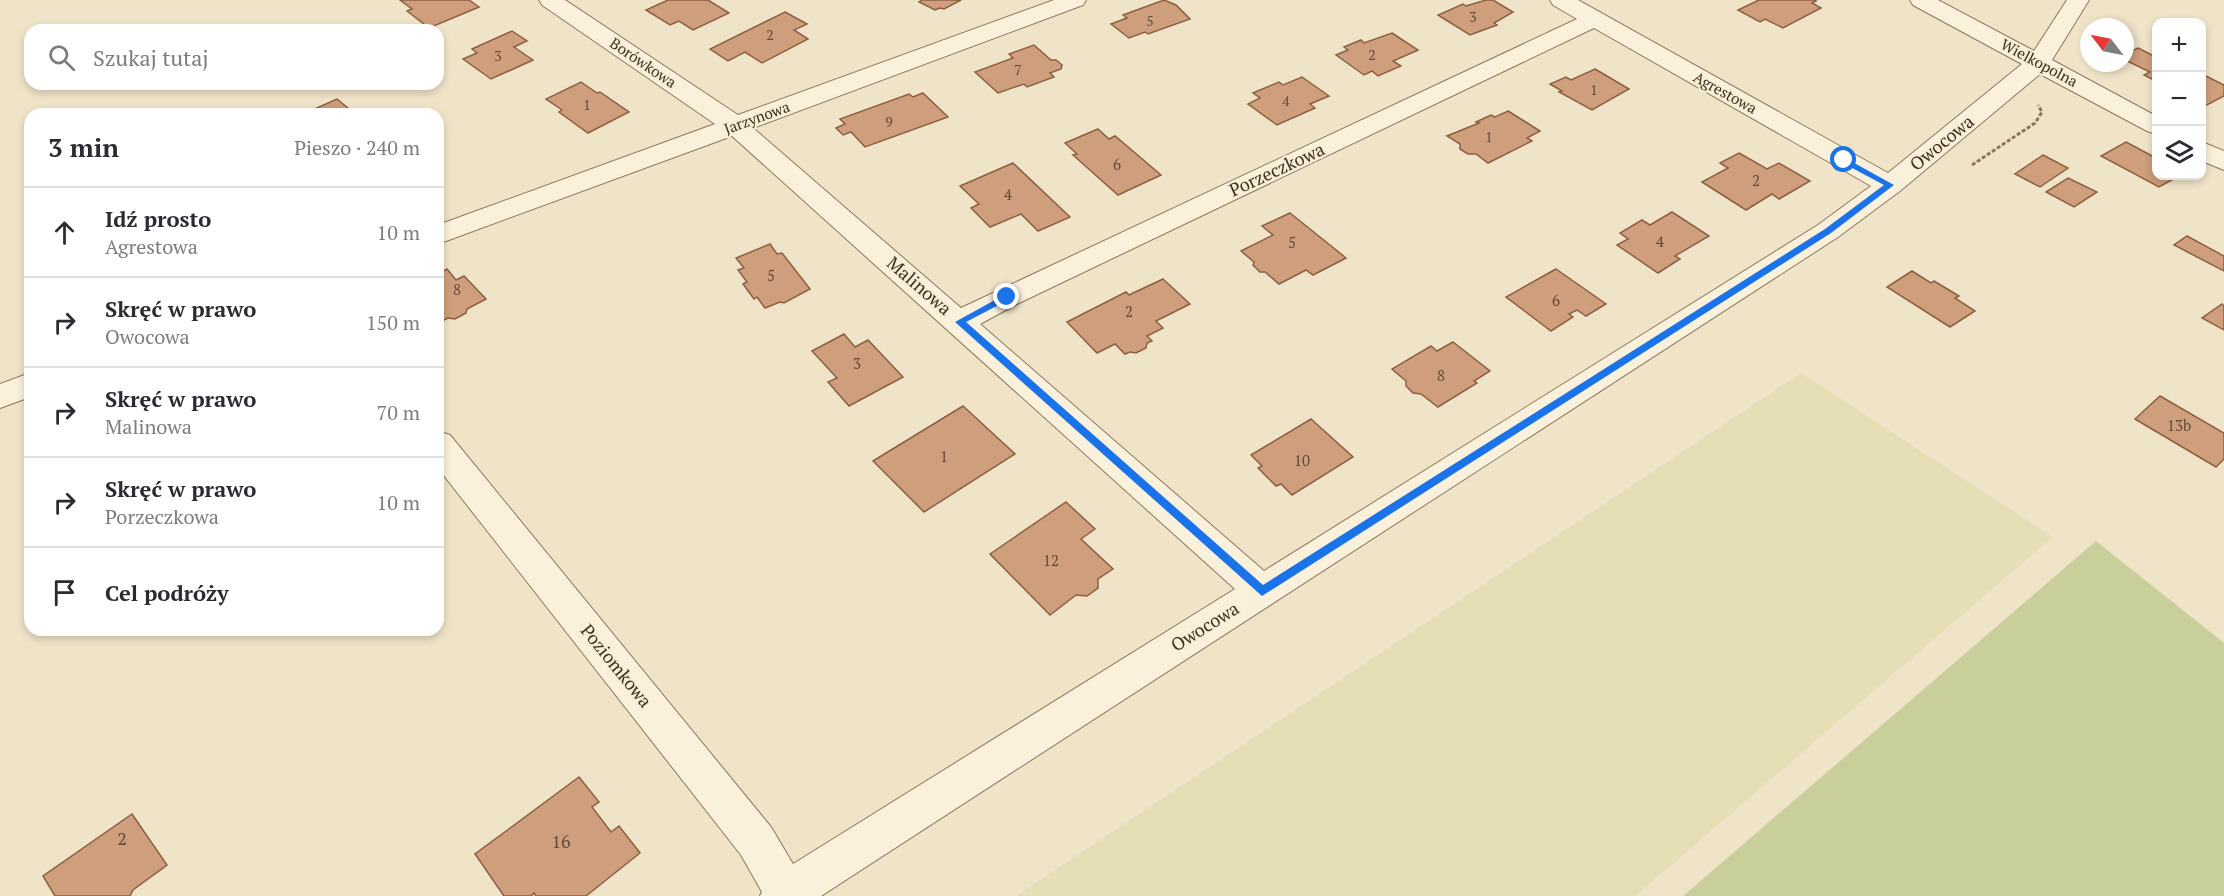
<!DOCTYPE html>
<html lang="pl">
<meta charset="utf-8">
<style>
:root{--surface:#fff;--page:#f2f2f3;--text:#2b2b33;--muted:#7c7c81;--line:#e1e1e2}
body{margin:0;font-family:"PT Serif",serif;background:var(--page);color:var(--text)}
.controls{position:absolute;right:18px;top:18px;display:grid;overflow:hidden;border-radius:12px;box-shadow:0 3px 9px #0003}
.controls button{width:54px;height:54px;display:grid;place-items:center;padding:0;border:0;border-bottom:2px solid var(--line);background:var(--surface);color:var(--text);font:30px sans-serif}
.compass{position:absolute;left:2080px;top:18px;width:54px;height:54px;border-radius:50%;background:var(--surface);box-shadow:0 3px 9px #0003;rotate:302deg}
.stop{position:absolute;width:18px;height:18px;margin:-14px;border:4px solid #1a73e8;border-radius:50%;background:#fff}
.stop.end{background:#1a73e8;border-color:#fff;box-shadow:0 2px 6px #0008}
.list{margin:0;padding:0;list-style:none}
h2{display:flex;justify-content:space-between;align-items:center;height:78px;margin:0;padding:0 24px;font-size:26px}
h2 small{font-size:20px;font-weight:400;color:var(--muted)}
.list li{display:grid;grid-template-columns:39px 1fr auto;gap:18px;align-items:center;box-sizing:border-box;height:90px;padding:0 24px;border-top:2px solid var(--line)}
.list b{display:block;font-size:22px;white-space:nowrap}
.list p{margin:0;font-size:20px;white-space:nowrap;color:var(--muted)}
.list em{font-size:20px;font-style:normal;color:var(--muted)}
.icon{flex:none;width:33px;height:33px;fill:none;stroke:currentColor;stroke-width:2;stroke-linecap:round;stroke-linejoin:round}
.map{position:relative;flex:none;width:2224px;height:896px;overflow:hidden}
.search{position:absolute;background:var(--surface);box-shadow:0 3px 9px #0003;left:24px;top:24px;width:420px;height:66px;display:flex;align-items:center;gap:15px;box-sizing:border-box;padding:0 21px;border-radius:18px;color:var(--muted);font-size:22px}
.panel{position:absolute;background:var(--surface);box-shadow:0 3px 9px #0003;left:24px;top:108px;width:420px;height:528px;border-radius:18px}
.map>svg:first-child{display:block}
</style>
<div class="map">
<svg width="2224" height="896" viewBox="0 0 2224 896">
<rect width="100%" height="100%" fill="#f0e4c8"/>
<polygon fill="#e6deb5" points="1801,373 2053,537 1635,896 1016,896"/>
<polygon fill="#c9cf9b" points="2096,541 2224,643 2224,896 1683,896"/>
<g fill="#cf9f7d" stroke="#8d5f41" stroke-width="1.5">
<polygon points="400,0 469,0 479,7 429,28 407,11 412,9"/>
<polygon points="668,0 708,0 729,13 693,30 679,21 670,25 646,10"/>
<polygon points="922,0 961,0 944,9 940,8 935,10 919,2"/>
<polygon points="1164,0 1176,5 1190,19 1148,34 1145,32 1129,38 1111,24 1127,18 1123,15"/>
<polygon points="1486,0 1493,0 1513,12 1494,23 1497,25 1470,35 1438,15 1463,4 1466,6"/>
<polygon points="1759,0 1814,0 1816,1 1812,3 1821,8 1783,28 1765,19 1760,22 1738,10"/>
<polygon points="785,12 807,24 794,30 808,39 762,63 745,52 728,61 710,49"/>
<polygon points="512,31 527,41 514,47 533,60 491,79 463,59 477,53 472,49"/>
<polygon points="1392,33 1418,50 1393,61 1401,66 1378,76 1372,71 1364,75 1336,55 1348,50 1344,47 1361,40 1364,43"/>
<polygon points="1034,45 1051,60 1056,60 1062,65 1061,69 1050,73 1054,77 1027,87 1024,84 998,93 975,72 1013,58 1009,54"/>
<polygon points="2138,48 2156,57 2156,81 2144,75 2150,72 2125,60 2125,54"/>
<polygon points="1595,69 1629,89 1592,110 1559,92 1562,91 1550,84 1566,77 1571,80"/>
<polygon points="2202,74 2224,85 2224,96 2205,106 2202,104"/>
<polygon points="1302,77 1329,96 1310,104 1315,108 1277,125 1248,104 1260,98 1253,93 1279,82 1283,85"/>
<polygon points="581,82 597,93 600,92 629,112 588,133 559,112 562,110 546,99"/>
<polygon points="923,93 948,117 865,147 851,132 843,135 836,128 845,124 840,119 909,94 913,97"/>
<polygon points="337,99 355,114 303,114"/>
<polygon points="1508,111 1540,131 1527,138 1532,141 1488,163 1476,154 1468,154 1460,149 1460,144 1447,136 1479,123 1476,122 1491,115 1495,117"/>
<polygon points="1098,129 1109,139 1115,136 1161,175 1118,195 1073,155 1077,154 1065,143"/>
<polygon points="2126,142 2156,158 2156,176 2179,176 2159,187 2101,156"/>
<polygon points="1739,153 1767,169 1779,163 1810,181 1779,199 1772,194 1746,210 1702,182 1728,168 1720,163"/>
<polygon points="2043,155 2068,168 2040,187 2015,174"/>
<polygon points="1013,163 1070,217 1038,231 1021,214 990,227 971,208 979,204 960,186"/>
<polygon points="2068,178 2097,192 2074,207 2046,192"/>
<polygon points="1672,212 1709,236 1675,256 1680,259 1658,273 1617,245 1628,239 1620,233 1642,220 1650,225"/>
<polygon points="1290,213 1346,258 1313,275 1306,270 1279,284 1265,272 1260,272 1253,265 1254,262 1241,251 1273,235 1262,226"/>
<polygon points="2187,236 2224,256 2224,271 2174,245"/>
<polygon points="770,244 777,254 782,253 810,289 784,303 780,302 765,308 757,297 754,299 743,284 747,282 738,270 744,268 736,258"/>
<polygon points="447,269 456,280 464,276 486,299 467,309 466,313 455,319 448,318 438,323 438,274"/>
<polygon points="1556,269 1606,304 1586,316 1577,310 1569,314 1573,317 1551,331 1506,297"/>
<polygon points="1912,271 1931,283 1934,281 1959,296 1955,298 1975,311 1950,327 1887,287"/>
<polygon points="1163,279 1190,304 1156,321 1163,328 1147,336 1152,341 1147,343 1146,348 1136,353 1130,352 1125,354 1115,344 1097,353 1067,322 1126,292 1129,295"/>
<polygon points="2222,304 2224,306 2224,330 2202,318"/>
<polygon points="844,334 855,347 868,340 903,377 849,406 828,382 837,378 812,351"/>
<polygon points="1453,342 1490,371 1474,381 1477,383 1438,407 1421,394 1413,393 1406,386 1406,381 1392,369 1431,346 1437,351"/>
<polygon points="2160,396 2224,433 2224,459 2216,467 2135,419"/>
<polygon points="963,406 1015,454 924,512 873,461"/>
<polygon points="1311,419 1353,457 1292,495 1281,484 1276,486 1258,468 1262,466 1251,455"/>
<polygon points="1066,502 1095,529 1081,539 1113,569 1098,579 1098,588 1087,596 1076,595 1050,615 990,554"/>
<polygon points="579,777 599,802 592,807 611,832 619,826 640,853 586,896 536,896 534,893 531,896 504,896 475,854"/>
<polygon points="132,814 167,865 133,890 130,896 55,896 43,876"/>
</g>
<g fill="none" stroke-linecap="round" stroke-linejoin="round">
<g stroke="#8d765c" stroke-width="2">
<g id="minor">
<path d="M539,0h26l173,115 316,-115h32l-3,5 -330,123 208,180 616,-289 -24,-14 -3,-5h28l310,173 134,-109 -109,-59 -3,-5h28l96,51 33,-51h22l-37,60 104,56v18l-9,-3 -107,-57 -140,117 -62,46 -1017,659h-61l2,-4 -21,-37 -303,-387v-37l12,4 321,392 22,37 442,-275 -503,-453 -294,108v-19l277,-101 -173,-119zM1594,28l277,158 -53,39 -554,346 -284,-247 37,-20z"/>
<polygon points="2202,142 2224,151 2224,170 2202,161"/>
<polygon points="30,373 30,397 0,408 0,384"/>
</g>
</g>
<polyline stroke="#8d765c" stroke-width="3" stroke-dasharray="4 2" stroke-linecap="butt" points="1972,165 2035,123 2042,112 2038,105"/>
<use href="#minor" fill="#faf1dc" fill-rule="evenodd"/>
</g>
<polygon fill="#1a73e8" points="1841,159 1847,159 1894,185 1831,233 1262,596 955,322 1004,295 1010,295 1010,299 966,322 1263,585 1825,229 1884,185 1841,162"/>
<g text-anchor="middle" stroke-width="4.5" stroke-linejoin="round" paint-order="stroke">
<g font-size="14" fill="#624a37">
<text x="1473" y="22">3</text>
<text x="1150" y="26">5</text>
<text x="770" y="40">2</text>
<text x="1372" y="60">2</text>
<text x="498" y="61">3</text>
<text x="1018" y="75">7</text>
<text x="1594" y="95">1</text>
<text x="1286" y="106">4</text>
<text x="587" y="110">1</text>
<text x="889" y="127">9</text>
<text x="1489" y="142">1</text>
</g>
<g font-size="15" fill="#3d2e20" stroke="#f7eed8">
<text transform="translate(643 63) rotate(34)" y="5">Borówkowa</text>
<text transform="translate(2039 63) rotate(28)" y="5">Wielkopolna</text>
<text transform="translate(1725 93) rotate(29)" y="5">Agrestowa</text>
<text transform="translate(757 118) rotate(-20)" y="5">Jarzynowa</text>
</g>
<g font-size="15" fill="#624a37">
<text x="1117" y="170">6</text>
<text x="1756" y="186">2</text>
<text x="1008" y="200">4</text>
<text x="1660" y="247">4</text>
<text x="1292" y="248">5</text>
<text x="771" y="281">5</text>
<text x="457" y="295">8</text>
<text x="1556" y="306">6</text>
<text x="1129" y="317">2</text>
<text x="857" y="369">3</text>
<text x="1441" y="381">8</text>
<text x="2179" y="431">13b</text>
<text x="944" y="462">1</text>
<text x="1302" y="466">10</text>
<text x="1051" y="566">12</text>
</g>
<g font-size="18" fill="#3d2e20" stroke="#f7eed8">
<text transform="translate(1942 143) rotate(-39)" y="6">Owocowa</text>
<text transform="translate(1277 170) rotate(-25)" y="6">Porzeczkowa</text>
<text transform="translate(919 286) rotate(41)" y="6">Malinowa</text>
<text transform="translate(1205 627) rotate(-32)" y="6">Owocowa</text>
<text transform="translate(616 666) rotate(51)" y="6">Poziomkowa</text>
</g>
<g font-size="18" fill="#624a37">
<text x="122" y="845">2</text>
<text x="561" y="848">16</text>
</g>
</g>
</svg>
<div class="controls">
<button>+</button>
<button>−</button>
<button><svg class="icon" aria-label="layers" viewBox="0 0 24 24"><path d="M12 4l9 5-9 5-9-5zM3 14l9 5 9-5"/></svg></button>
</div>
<svg class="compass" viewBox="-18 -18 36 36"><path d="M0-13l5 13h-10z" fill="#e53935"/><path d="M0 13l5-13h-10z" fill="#7c7c81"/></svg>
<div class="stop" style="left:1844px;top:160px"></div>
<div class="stop end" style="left:1007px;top:297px"></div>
<div class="search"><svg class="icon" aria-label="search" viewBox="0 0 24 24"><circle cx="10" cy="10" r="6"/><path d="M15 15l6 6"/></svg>Szukaj tutaj</div>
<section class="panel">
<h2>3 min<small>Pieszo · 240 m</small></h2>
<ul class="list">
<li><svg class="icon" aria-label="ahead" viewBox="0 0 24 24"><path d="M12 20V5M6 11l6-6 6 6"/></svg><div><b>Idź prosto</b><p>Agrestowa</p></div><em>10 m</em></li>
<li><svg class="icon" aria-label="right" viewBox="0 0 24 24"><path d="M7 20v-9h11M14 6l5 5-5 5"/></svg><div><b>Skręć w prawo</b><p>Owocowa</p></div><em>150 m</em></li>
<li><svg class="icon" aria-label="right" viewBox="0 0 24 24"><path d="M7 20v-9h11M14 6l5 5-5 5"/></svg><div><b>Skręć w prawo</b><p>Malinowa</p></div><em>70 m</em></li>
<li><svg class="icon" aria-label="right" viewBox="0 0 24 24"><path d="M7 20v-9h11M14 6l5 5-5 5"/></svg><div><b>Skręć w prawo</b><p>Porzeczkowa</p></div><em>10 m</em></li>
<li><svg class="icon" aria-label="arrive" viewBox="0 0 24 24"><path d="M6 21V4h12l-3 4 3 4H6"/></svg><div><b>Cel podróży</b></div></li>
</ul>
</section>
</div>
